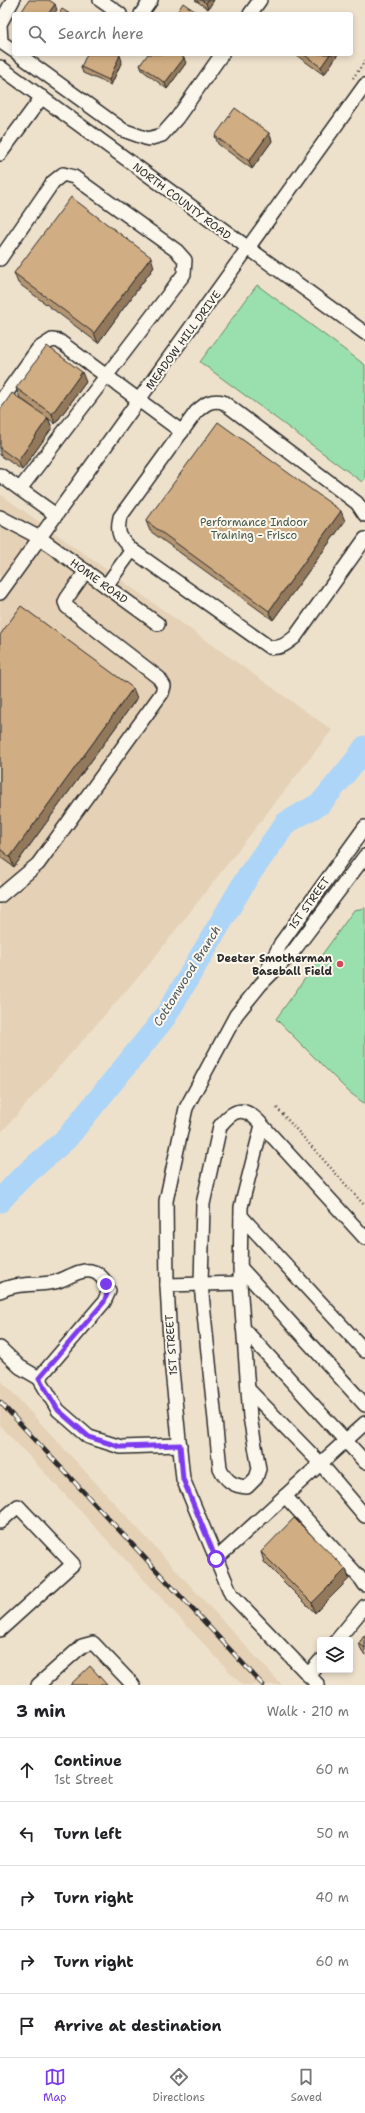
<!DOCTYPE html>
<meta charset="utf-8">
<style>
:root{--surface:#fff;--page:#f6f6f6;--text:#202124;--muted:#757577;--line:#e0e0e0;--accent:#7c3aed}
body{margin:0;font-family:"Shantell Sans",sans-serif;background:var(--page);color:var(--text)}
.controls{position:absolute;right:12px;bottom:12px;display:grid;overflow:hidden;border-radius:4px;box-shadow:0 2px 6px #0003}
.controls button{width:36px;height:36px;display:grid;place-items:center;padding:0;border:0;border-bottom:1px solid var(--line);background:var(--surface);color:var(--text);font:20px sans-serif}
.stop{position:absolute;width:12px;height:12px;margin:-9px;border:3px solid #7c3aed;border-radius:50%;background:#fff}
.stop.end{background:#7c3aed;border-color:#fff;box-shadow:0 1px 4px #0008}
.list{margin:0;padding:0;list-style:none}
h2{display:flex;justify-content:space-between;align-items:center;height:52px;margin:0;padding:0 16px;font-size:17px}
h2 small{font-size:13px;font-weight:400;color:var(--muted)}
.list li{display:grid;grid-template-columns:26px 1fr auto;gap:12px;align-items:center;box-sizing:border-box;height:64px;padding:0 16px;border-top:1px solid var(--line)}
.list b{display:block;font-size:15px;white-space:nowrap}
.list p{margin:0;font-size:13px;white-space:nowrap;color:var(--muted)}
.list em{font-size:13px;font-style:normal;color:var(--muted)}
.icon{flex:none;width:22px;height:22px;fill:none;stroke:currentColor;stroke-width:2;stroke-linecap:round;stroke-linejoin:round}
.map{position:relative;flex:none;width:365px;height:1685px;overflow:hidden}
.search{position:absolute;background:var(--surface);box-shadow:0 2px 6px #0003;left:12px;right:12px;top:12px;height:44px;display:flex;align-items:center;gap:10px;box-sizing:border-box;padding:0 14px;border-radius:4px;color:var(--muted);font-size:15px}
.sheet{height:372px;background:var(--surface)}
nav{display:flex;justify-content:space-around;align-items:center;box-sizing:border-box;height:56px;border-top:1px solid var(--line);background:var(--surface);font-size:11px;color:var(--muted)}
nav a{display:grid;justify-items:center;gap:2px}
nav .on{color:var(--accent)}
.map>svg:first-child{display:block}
</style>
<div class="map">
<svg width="365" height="1685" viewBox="0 0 365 1685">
<rect width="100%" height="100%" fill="#eee1cc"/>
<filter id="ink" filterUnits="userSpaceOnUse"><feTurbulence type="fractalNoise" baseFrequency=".025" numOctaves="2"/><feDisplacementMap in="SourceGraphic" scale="8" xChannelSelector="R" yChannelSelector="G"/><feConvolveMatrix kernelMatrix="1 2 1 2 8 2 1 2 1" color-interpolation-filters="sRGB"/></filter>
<g filter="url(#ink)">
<g fill="#e5d1b6">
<polygon points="0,494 332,730 147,967 0,1134"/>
<polygon points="0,1379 282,1685 242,1685 0,1425"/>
</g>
<g fill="#9ae0ae" stroke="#62866c">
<polygon points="257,285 365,365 365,478 362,482 200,362"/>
<polygon points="365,908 365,1104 349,1092 276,1019 354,910"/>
</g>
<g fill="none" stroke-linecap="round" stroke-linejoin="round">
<polyline stroke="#acd5f7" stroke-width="23" points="0,1201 18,1181 67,1138 165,1017 248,876 286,823 321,803 357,759 365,747"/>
<g stroke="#2b2b2b" stroke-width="16">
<g id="minor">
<polyline points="13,0 0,24 1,42 14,51"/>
<polyline points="100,0 120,14"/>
<polyline points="141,14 151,0"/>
<polyline points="250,14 260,0"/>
<polyline points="18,54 123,130 148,139 162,135 177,118 222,54"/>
<polyline points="0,67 365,333"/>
<polyline points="0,154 42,97"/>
<polyline points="0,259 53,182 63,174 74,177 177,251 185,260 184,274 20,489"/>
<polyline points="0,402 38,349 52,340 59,341 182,432"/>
<polyline points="0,475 56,515"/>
<path d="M365,515l-8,-12 -134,-101c-12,-3 -18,2 -27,10l-76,105c-4,17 0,21 12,33l137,97c12,2 17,-3 26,-10l70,-98"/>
<polyline points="0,517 40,538 158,624"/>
<polyline points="106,586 132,550"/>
<polyline points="0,593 365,85"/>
<polyline points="0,896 38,864 162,693 164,686 159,678 67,607 65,602 67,598 86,571"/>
<polyline points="265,975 281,943 365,827"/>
<path d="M262,1125l-21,82 -1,76 10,134 9,52 -3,9 -9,9c-14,-1 -21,-6 -27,-19l-19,-183 2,-81 17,-78c15,-19 25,-20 42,-1l103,113"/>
<polyline points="241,1216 365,1351"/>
<polyline points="240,1267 365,1405"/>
<polyline points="167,1285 240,1283"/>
<path d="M0,1291c17,-9 36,-5 55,-9 12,-3 23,-13 36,-11 10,2 15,11 18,20l-5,11 -65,76"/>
<polyline points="243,1328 365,1462"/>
<polyline points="0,1348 20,1367 39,1378 58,1410 89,1437 121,1447 180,1445"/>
<polyline points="248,1389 321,1464 365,1516"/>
<polyline points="285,1496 361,1579 365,1585"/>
<polyline points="0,1522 18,1506 73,1564 0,1630"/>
<polyline points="216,1559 365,1423"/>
<polyline points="337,1640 365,1606"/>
<polyline points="308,1675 320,1661"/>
<polyline points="38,1685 82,1646 93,1643 133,1685"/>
<polyline points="318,1685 231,1594 183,1479 171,1360 167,1285 166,1201 186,1108 236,1015 261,984 292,953 365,856"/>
</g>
</g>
<g stroke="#2b2b2b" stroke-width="2.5" stroke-dasharray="1 3" stroke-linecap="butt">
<polyline points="353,78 365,61"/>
<polyline points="277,1108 365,1206"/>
</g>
<use href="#minor" stroke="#fbf7ec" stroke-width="13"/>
<g stroke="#2b2b2b" stroke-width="4.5">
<polyline id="rail" points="0,1402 263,1685"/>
</g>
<use href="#rail" stroke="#fbf7ec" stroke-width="3" stroke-dasharray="9" stroke-linecap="butt"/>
</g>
<g fill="#b39571" stroke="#2b2b2b">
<polygon points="195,0 214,0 208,9"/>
<polygon points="296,54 338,54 324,75 296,55"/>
<polygon points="122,61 111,85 83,73 81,67"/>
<polygon points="186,63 167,89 142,70 140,65"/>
<polygon points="269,133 272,141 252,169 218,144 215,136"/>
<polygon points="154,267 98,343 18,283 14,273"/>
<polygon points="86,382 55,424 48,418 52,428 22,470 0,455 0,410 34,408 20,398 16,388"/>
<polygon points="146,521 345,521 273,620 150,531"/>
<polygon points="0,635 137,698 14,867 0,857"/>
<polygon points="261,1552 346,1569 349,1579 315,1613 264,1562"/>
<polygon points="365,1635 365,1655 362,1652 359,1643"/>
</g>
<g fill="#92795c" stroke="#2b2b2b">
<polygon points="208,0 214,0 208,9 206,3"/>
<polygon points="55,4 57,10 54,14 48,14"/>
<polygon points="330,54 338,54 324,75 321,67"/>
<polygon points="120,55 122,61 111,85 109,80"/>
<polygon points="184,58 186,63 167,89 165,83"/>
<polygon points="269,133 272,141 252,169 249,161"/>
<polygon points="151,257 154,267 98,343 94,333"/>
<polygon points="82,372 86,382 55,424 52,414"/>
<polygon points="48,418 52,428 22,470 18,461"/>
<polygon points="341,511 345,521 273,620 269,611"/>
<polygon points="133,688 137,698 14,867 10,857"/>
<polygon points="346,1569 349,1579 315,1613 312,1603"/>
</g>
<g fill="#d0ad83" stroke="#2b2b2b">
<polygon points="29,0 49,0 55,4 48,14 26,14 22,11"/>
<polygon points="201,0 208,0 206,3"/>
<polygon points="183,3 199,14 176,14"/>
<polygon points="62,9 70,14 59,14"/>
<polygon points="87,54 116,54 120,55 109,80 81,67"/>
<polygon points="148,54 178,54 184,58 165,83 140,65"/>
<polygon points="303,54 330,54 321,67"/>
<polygon points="235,108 269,133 249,161 215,136"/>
<polygon points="71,197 151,257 94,333 14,273"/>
<polygon points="47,346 82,372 52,414 16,388"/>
<polygon points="12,393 48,418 18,461 0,448 0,410"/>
<polygon points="218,422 341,511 269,611 146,521"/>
<polygon points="21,606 133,688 10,857 0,849 0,635"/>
<polygon points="294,1518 346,1569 312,1603 261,1552"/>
<polygon points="365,1635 365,1648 359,1643"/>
<polygon points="90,1666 107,1685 70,1685"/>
</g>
</g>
<g fill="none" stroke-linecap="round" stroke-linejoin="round" filter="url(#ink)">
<polyline stroke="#7c3aed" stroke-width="5" points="106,1284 108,1291 104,1302 39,1378 58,1410 89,1437 121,1447 180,1445 183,1479 216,1559"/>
</g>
<circle fill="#d1495b" stroke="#fbf7ec" stroke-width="1.5" cx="340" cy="964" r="4"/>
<g text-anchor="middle" stroke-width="4" stroke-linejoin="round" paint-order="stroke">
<g font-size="11" fill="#2b2b2b" stroke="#fbf7ec">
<text transform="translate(182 201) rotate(37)" y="4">NORTH COUNTY ROAD</text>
<text transform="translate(183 340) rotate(-54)" y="4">MEADOW HILL DRIVE</text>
<text transform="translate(99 581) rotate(36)" y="4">HOME ROAD</text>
<text transform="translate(309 903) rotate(-54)" y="4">1ST STREET</text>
<text transform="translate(171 1345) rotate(-94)" y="4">1ST STREET</text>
</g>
<g font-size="11" fill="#47584c" stroke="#fbf7ec">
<text x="254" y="526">Performance Indoor<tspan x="254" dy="13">Training - Frisco</tspan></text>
</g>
<g font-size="11" font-weight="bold" fill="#2b2b2b" stroke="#fbf7ec" text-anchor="end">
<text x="332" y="962">Deeter Smotherman<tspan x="332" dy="13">Baseball Field</tspan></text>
</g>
<g font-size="12" font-style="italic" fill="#4b565e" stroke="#fbf7ec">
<text transform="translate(187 976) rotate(-58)" y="4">Cottonwood Branch</text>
</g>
</g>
</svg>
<div class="controls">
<button><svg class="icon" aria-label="layers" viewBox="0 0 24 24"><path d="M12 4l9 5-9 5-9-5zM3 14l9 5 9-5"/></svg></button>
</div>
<div class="stop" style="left:216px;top:1559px"></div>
<div class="stop end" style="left:106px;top:1284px"></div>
<div class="search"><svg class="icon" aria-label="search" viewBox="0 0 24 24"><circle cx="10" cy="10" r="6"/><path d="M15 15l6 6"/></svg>Search here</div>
</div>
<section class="sheet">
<h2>3 min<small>Walk · 210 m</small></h2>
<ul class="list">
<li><svg class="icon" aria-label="ahead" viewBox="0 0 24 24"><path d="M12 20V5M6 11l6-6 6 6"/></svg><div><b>Continue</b><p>1st Street</p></div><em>60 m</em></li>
<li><svg class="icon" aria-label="left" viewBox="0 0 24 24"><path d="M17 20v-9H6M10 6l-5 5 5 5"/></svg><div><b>Turn left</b></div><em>50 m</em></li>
<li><svg class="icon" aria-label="right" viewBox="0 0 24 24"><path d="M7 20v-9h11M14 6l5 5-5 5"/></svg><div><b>Turn right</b></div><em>40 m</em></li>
<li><svg class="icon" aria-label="right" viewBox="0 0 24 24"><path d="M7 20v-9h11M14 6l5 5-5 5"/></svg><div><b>Turn right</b></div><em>60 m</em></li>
<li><svg class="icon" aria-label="arrive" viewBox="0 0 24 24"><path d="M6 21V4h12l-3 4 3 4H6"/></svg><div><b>Arrive at destination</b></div></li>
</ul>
</section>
<nav>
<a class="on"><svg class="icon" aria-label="map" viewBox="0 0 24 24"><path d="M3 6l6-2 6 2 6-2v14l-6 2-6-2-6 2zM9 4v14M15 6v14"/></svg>Map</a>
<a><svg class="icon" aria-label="directions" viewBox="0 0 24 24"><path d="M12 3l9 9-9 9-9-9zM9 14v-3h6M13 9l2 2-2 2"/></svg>Directions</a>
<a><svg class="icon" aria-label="saved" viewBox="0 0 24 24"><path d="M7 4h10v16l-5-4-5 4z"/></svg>Saved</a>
</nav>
